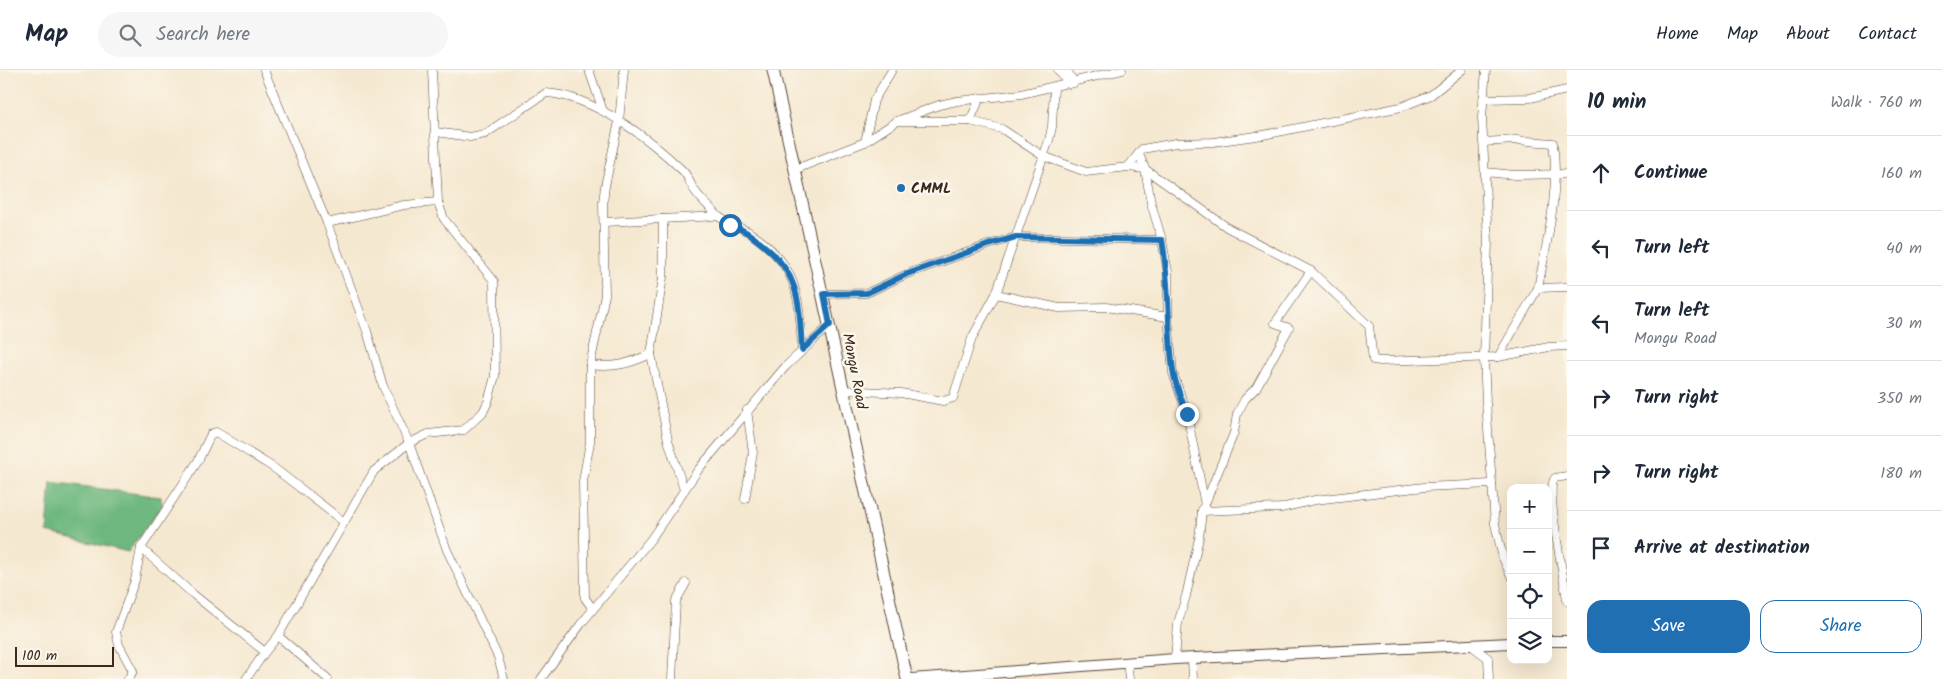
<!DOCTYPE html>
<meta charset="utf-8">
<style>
:root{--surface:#fff;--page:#f6f6f7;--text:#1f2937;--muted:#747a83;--line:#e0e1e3;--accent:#1f6fb2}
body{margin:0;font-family:Kalam,sans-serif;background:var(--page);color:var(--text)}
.controls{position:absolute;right:15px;bottom:15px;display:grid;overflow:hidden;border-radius:10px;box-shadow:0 5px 20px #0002}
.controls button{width:45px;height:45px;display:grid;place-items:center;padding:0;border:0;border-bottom:1px solid var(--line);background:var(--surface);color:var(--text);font:25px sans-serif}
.scale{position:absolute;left:15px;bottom:12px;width:99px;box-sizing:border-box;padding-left:5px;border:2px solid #3b2a1e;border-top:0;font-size:14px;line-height:18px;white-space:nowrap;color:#3b2a1e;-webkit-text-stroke:4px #fbf7ec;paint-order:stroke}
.stop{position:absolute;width:15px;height:15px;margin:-11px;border:4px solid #1f6fb2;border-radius:50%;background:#fff}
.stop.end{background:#1f6fb2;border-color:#fff;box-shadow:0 1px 5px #0008}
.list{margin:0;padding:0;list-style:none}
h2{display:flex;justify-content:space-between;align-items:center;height:65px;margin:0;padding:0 20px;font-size:21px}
h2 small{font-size:16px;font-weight:400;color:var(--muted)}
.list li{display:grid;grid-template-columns:32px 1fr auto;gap:15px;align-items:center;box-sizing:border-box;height:75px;padding:0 20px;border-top:1px solid var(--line)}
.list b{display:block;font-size:19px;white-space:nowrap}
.list p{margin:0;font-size:16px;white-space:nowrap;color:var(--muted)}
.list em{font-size:16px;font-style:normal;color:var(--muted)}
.actions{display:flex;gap:10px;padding:15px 20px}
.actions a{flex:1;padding:11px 0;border:1px solid var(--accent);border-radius:15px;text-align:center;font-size:18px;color:var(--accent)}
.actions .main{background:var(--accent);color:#fff}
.icon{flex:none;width:28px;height:28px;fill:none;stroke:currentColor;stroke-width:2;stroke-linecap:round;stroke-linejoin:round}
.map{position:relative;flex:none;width:1567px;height:609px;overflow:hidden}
header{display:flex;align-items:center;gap:30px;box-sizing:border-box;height:70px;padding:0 25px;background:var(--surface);border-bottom:1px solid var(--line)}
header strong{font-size:24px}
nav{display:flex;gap:28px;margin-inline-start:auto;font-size:18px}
.search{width:350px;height:45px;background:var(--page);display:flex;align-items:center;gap:12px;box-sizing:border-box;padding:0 18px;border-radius:28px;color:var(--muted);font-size:19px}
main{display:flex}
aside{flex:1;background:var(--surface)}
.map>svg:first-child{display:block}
</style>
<header>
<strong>Map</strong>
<div class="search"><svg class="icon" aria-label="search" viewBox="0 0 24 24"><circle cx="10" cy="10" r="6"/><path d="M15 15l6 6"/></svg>Search here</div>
<nav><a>Home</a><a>Map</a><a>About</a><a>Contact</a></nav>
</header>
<main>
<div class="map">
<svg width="1567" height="609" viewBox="0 0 1567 609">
<rect width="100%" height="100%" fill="#fbf7ec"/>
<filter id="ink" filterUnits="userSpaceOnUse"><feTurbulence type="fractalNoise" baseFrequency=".02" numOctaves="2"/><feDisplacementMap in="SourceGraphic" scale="10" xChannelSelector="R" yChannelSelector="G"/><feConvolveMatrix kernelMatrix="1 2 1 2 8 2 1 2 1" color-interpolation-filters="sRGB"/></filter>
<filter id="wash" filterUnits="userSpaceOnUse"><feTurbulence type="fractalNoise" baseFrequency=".0096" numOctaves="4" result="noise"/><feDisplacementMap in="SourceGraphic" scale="20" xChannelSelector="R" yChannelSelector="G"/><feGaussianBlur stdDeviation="1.12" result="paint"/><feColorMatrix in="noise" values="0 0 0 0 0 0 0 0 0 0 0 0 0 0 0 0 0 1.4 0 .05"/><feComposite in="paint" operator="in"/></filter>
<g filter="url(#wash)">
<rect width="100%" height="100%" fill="#f5e8d0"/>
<polygon fill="#6eb87f" stroke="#54714e" points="51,412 161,427 162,436 128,482 47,462"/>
</g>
<g filter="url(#ink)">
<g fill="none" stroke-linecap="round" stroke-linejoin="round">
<g stroke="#574639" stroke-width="9">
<g id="minor">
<polyline points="264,0 327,153 367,261 383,316 409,373 447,480 498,587 504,609"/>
<polyline points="432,0 438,132"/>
<polyline points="589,0 603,41"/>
<polyline points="1058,0 1069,14"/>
<polyline points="1067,0 1074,13"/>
<polyline points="1486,0 1482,47 1488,172 1484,288 1486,332 1495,454 1503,488 1511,506"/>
<polyline points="1483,29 1530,28 1567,20"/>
<polyline points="897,51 970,51 1002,59 1043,86 1086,102 1128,97 1145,99 1228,158 1311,201 1369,256 1373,290 1380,291 1498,287 1549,277 1567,276"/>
<polyline points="970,51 980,28"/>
<path d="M436,62l34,5 15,-3 61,-41c48,3 104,46 137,78 6,6 7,14 12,20 6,9 16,17 23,25"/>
<polyline points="865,72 874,30 892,0"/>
<path d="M1483,72l33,-2 37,3c7,48 -6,98 -15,145"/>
<polyline points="1139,84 1145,99 1151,133 1162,170 1168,202 1168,247 1173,303 1187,344 1205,435"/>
<polyline points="1128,97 1142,79 1176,73 1213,72 1263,65 1401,37 1431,25 1462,0"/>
<polyline points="796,99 865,72 897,51 939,35 957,31 1021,24 1122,0"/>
<polyline points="1485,102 1515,105 1567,104"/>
<polyline points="663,149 663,207 651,284 668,370 684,420"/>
<path d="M605,152l113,-6c10,8 20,10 31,16 50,33 50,64 53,118"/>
<polyline points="327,153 404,135 438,132 444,149 494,211 495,306 488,332 483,342 464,360 428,364 409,373 374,401 278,566 328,609"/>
<polyline points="824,224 867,223 907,204 988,175 1016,167 1162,170"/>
<polyline points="996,224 1059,238 1106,237 1168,247"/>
<polyline points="1498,287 1538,218 1567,217"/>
<path d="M590,295c25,3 38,-1 61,-11"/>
<polyline points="843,320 901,323 943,331 953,328 972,268 996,224 1049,70 1052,57 1054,17"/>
<path d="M1567,406l-12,2c-11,10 10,103 12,123"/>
<polyline points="745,429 753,383 747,340"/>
<polyline points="1202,441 1281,438 1315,430 1424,417 1492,414"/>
<polyline points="593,539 585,528 583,411 590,372 590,295 605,225 603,133 605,116 619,51 624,0"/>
<polyline points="278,566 265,582 194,525 141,478 198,391 211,364 216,362 274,398 344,452"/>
<polyline points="1472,576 1488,588 1489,609"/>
<polyline points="1175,589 1178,553 1186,526 1199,468 1202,441 1234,363 1237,344 1245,329 1256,318 1289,258 1275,253 1311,201"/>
<polyline points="1192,589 1193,609"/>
<polyline points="1127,592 1129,609"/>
<polyline points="128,609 133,601 119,575 116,562 135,510 141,478"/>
<polyline points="246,609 265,582"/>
<polyline points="541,609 581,554 651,469 698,400 785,297 830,255"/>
<polyline points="672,609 676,531 686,513"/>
</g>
</g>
<g stroke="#574639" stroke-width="12">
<g id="secondary">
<polyline points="1548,571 1567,571"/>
<polyline points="912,609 1175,589 1511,573"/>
</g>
</g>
<g stroke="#574639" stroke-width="13">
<polyline id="primary" points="773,0 907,609"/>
</g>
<use href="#minor" stroke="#fff" stroke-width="8"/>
<use href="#secondary" stroke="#fff" stroke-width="10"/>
<use href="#primary" stroke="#fff" stroke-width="11"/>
</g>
</g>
<g fill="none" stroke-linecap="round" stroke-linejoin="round" filter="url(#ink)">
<path stroke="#1f6fb2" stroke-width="6" d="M730,155c14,4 22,11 33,20 38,30 36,60 39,105l28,-25 -6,-31 43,-1 40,-19 81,-29 28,-8 146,3c8,43 5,87 11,130 2,15 9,30 14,44"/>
</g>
<circle fill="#1f6fb2" stroke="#fbf7ec" stroke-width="2" cx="901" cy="118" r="5"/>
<g text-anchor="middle" stroke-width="5" stroke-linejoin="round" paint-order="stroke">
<g font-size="15" font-weight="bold" fill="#3b2a1e" stroke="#fbf7ec" text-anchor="start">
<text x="911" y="123">CMML</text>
</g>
<g font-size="15" fill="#3b2a1e" stroke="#fbf7ec">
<text transform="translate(855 301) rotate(79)" y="5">Mongu Road</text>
</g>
</g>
</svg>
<div class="controls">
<button>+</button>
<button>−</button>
<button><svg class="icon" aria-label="locate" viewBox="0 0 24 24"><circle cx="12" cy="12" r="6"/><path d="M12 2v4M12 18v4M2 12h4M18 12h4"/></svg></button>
<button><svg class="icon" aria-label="layers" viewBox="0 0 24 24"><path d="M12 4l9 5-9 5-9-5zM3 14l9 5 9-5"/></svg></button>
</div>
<div class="scale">100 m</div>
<div class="stop" style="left:730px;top:155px"></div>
<div class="stop end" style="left:1187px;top:344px"></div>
</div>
<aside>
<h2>10 min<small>Walk · 760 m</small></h2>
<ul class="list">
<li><svg class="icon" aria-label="ahead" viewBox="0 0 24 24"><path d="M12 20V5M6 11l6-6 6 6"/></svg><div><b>Continue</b></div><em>160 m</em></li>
<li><svg class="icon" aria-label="left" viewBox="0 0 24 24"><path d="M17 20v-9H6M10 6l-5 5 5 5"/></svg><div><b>Turn left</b></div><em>40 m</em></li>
<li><svg class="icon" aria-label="left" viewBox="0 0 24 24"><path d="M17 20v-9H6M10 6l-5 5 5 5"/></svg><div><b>Turn left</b><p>Mongu Road</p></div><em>30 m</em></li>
<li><svg class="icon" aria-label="right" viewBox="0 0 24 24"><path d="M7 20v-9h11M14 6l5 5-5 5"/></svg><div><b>Turn right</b></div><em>350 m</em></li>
<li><svg class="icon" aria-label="right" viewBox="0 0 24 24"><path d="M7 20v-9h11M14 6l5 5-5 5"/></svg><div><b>Turn right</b></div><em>180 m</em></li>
<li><svg class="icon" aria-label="arrive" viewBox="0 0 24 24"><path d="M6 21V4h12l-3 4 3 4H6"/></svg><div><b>Arrive at destination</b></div></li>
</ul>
<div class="actions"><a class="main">Save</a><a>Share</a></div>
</aside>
</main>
